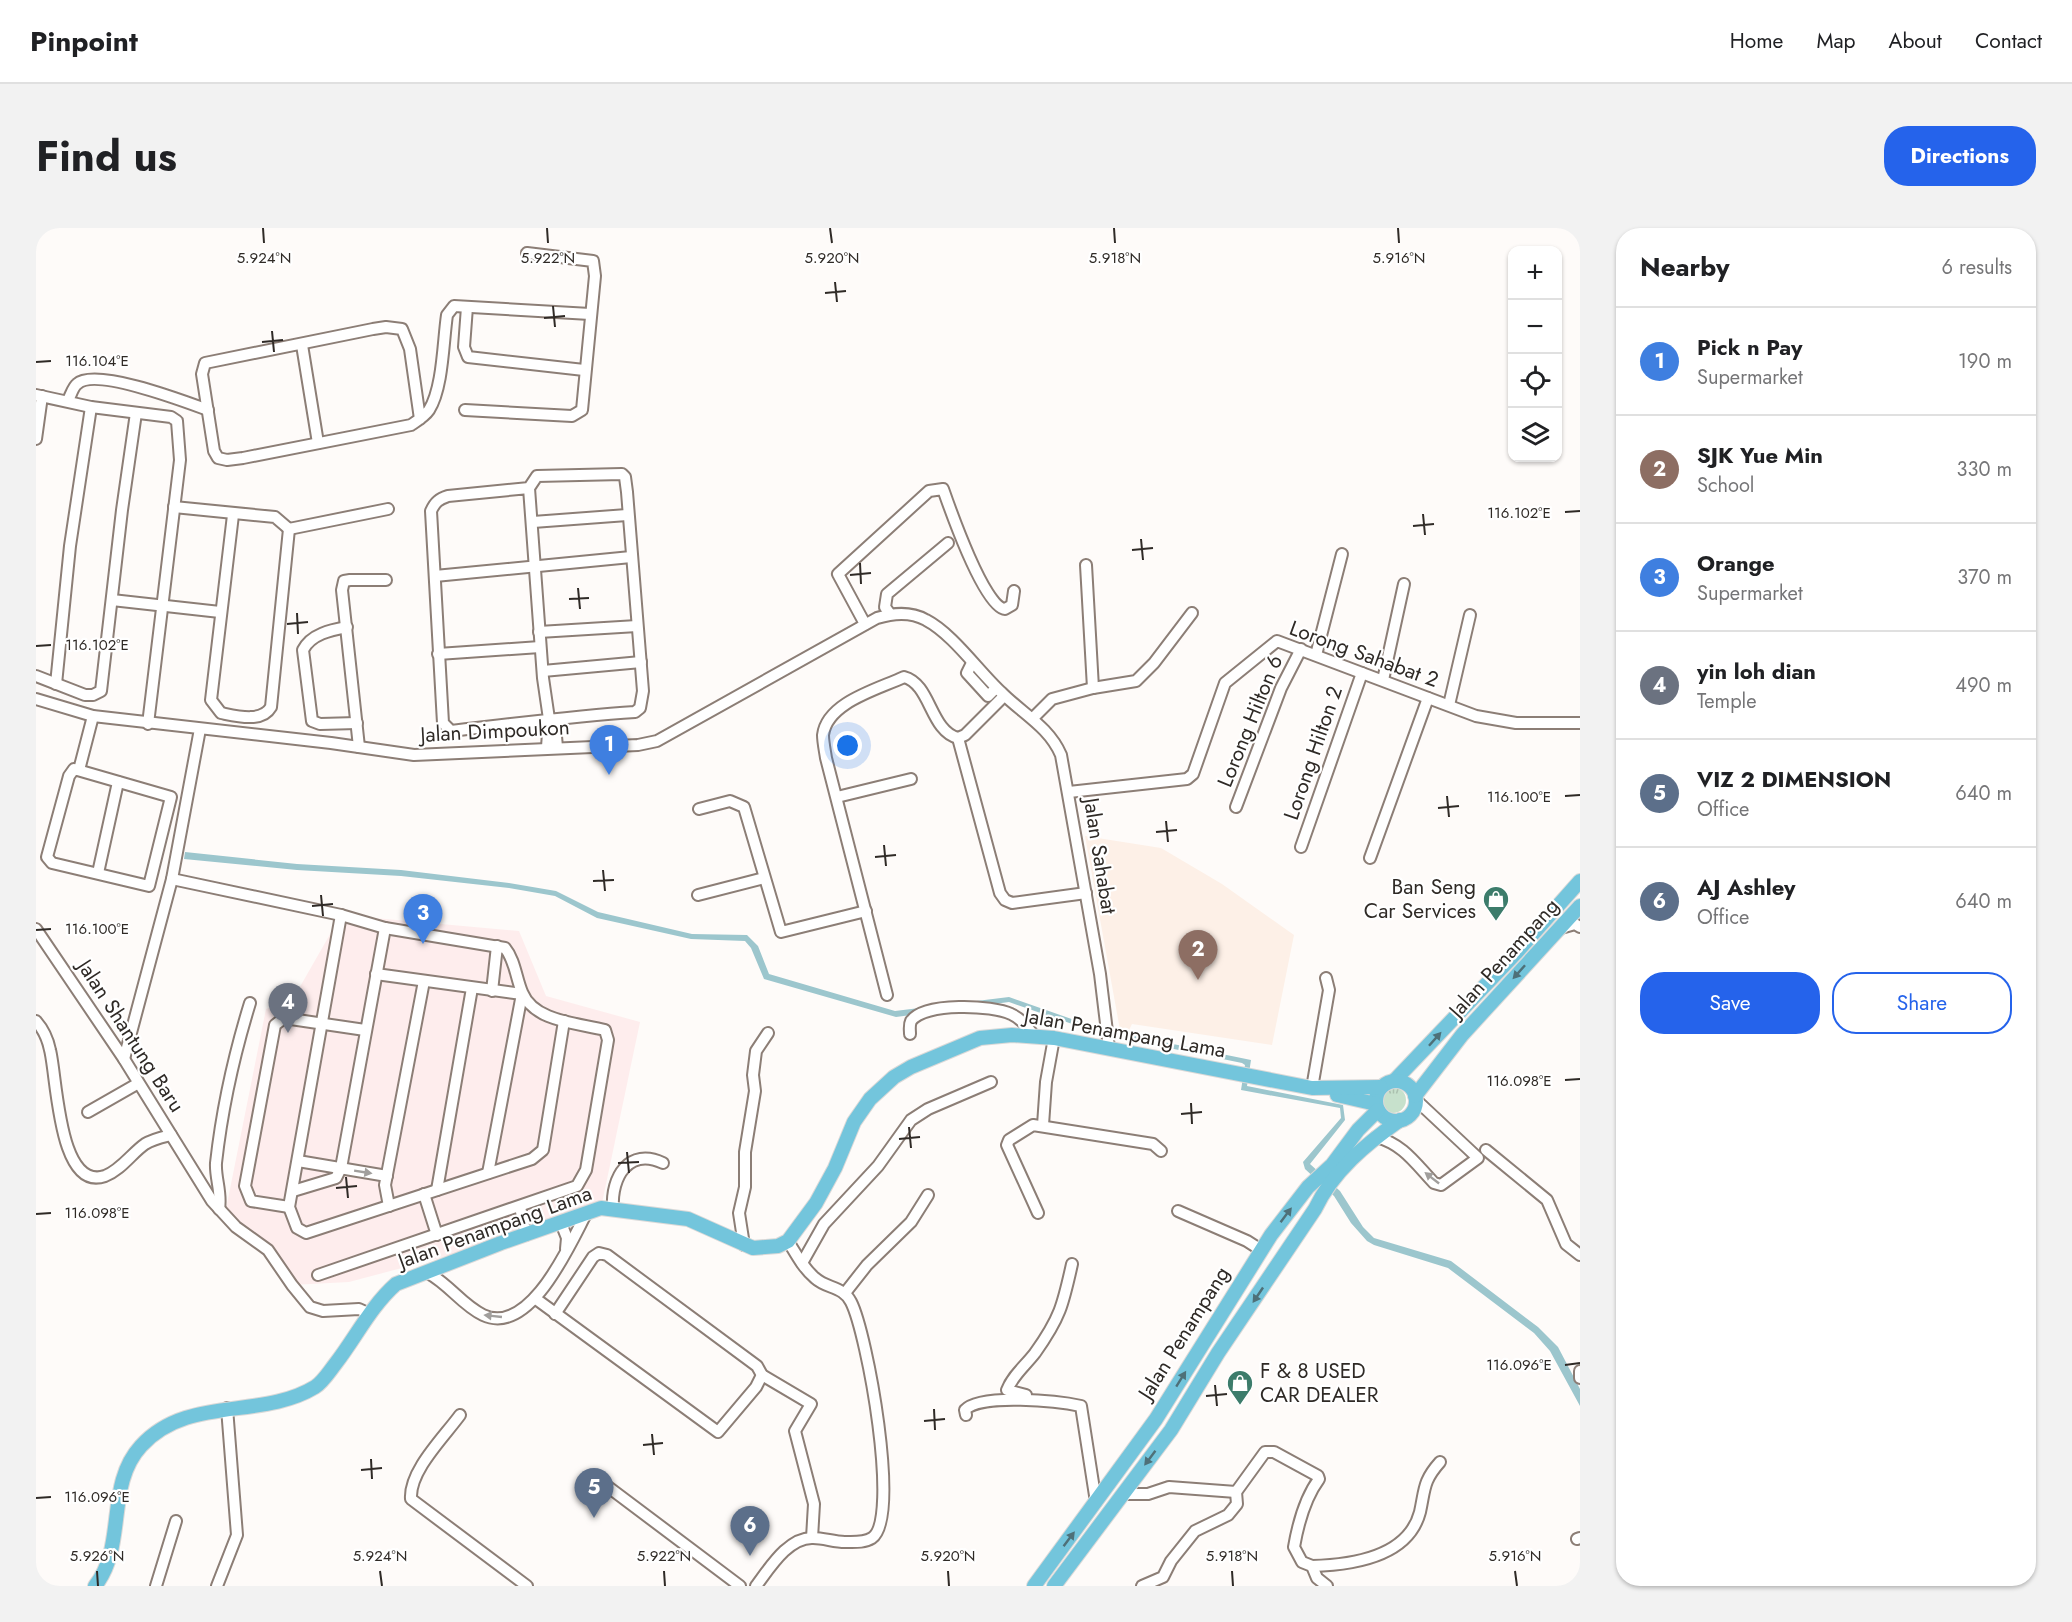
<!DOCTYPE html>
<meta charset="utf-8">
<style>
:root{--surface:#fff;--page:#f2f2f2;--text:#202124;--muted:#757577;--line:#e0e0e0;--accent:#2563eb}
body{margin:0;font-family:Jost,sans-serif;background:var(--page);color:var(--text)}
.controls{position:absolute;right:18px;top:18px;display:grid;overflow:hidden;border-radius:12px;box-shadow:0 2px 4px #0004}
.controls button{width:54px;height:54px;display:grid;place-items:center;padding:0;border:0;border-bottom:2px solid var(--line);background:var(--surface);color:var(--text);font:30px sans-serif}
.you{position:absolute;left:812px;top:518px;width:21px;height:21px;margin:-15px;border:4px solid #fff;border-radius:50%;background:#1a73e8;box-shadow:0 0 0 9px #1a73e833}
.badge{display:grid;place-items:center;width:39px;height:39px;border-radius:50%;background:var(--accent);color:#fff;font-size:20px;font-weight:700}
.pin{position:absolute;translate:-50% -50px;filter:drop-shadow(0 2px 3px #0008)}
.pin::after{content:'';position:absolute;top:32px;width:21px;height:18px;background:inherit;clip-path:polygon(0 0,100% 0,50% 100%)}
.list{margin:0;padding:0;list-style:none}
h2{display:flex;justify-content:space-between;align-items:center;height:78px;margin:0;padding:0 24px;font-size:26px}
h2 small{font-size:20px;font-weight:400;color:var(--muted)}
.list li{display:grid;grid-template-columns:39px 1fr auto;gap:18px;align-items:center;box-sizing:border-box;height:108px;padding:0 24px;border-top:2px solid var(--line)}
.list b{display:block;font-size:22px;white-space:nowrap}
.list p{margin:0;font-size:20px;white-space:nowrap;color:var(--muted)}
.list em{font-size:20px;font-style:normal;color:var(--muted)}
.actions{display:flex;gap:12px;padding:18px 24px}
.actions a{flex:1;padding:14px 0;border:2px solid var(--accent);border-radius:24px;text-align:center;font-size:21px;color:var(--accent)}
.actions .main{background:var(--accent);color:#fff}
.icon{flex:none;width:33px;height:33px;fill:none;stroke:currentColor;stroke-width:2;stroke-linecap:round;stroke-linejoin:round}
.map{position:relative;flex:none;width:1544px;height:1358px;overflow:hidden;border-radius:24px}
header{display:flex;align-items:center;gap:36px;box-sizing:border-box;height:84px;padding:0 30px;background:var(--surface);border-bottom:2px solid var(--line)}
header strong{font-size:28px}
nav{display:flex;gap:33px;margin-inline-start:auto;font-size:21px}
.intro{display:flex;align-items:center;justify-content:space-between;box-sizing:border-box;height:144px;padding:0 36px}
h1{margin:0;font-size:42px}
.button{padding:15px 27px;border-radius:24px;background:var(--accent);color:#fff;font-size:21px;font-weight:700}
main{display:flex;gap:36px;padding:0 36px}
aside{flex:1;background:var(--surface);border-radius:24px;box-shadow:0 2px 4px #0004}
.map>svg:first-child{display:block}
</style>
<header>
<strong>Pinpoint</strong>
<nav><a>Home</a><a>Map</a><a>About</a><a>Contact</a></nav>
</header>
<div class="intro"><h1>Find us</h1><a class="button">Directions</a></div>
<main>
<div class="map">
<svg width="1544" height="1358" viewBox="0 0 1544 1358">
<defs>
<pattern id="grass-tufts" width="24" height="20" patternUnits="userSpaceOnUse" patternTransform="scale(1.5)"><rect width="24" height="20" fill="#c7e1cc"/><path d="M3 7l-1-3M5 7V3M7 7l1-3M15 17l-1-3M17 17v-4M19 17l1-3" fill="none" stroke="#abc1af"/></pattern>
</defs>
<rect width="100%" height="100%" fill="#fefbf9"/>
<polygon fill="#feeded" points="305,687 483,703 510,768 604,794 565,980 490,1007 313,1054 256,1057 232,1022 189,986 230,781 257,771"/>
<polygon fill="#fdf0e7" points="1049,608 1125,620 1186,656 1258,707 1236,817 1096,796 1092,804 1084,802"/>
<circle fill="url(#grass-tufts)" cx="1357" cy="872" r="13"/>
<polygon fill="#9cc6cd" points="149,624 261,636 365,642 473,655 520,663 562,684 656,706 711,707 722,718 733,746 859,783 973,769 1064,801 1215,832 1211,858 1307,877 1309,892 1274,936 1304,963 1327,999 1338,1010 1415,1033 1502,1099 1522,1119 1544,1161 1544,1178 1514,1123 1498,1105 1412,1040 1338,1017 1331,1013 1315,995 1298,968 1269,941 1267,934 1305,890 1304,880 1205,862 1209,837 1206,835 1065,806 973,774 860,789 728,751 715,720 709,713 655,711 561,690 519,668 473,660 365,648 261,642 148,631"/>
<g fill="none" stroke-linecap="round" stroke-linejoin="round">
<g stroke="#8c7e76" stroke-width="14">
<g id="minor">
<polyline points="431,79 428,119 432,129 548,142"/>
<polyline points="266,117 282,215"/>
<polyline points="0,167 55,179 135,189 141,193 144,232 112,496"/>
<path d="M32,172c3,-5 5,-13 9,-16 18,-17 109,18 131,26"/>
<polyline points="429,182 536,188 546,182 559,48 557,33 491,25"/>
<path d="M384,191l-10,-70 -8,-20 -16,-2 -13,2 -168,34 -3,11 12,77 4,7 9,2 16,-2 168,-33c6,-4 14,-9 18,-15 14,-22 14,-68 18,-95l7,-9 136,8"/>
<polyline points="0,211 6,168"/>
<path d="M493,260l-81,8c-9,3 -13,6 -17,15l12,212 8,8c61,-7 123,-15 184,-19l5,-4 3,-17 -16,-199 -2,-15 -3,-3 -85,2 -8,12 14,190 6,41 -2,28"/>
<polyline points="138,279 239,289 253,301"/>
<path d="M197,287l-22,185 10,13c15,3 41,10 50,-6l18,-178"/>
<polyline points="497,294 591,287"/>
<polyline points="253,301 352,281"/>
<polyline points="1050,337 1057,460"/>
<polyline points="399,348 595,329"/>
<polyline points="76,372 184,384"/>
<polyline points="854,386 849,379 851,366 912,315"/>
<path d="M829,396l-27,-50 91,-83 14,-2c7,20 42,120 62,120l7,-4 2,-14"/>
<path d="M311,399c-16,3 -36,7 -44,23l9,71 8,3 37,-1"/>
<polyline points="503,404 601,398"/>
<polyline points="402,426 504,419"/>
<polyline points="1280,427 1306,326"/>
<polyline points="936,435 931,445 952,468 960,460"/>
<polyline points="507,443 605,434"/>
<polyline points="0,448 49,467 57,467 65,463 86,282 100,185"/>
<polyline points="1347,452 1368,356"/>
<polyline points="20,456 34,318 55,179"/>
<path d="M0,471l57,17 238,27 83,12 224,-10 19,-4 220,-123c16,-5 33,-7 49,2 27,14 53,52 76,73 21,21 47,34 59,62l39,219 9,74"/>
<polyline points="1413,477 1434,387"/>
<polyline points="997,490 1016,471 1057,460 1100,453 1118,435 1156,385"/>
<polyline points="513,491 519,498 521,519"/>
<polyline points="922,510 964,665 969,672 976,675 1050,665"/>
<polyline points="922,510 929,507 968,468"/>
<polyline points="323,519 306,362 308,353 314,352 350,352"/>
<polygon points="38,541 135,569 113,658 16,635 11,629 33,548"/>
<polyline points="43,542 57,488"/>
<polyline points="1033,564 1151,551 1157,546 1189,455 1241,413 1440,488 1480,495 1544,495"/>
<polyline points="801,569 875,551"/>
<polyline points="1200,579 1245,460 1265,421"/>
<polyline points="663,581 694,573 708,579 745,704 830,683"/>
<polyline points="1265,619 1326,445"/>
<polyline points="1334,630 1392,470"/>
<polyline points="62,645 82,554"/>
<path d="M136,651l169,36 44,13 120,20c10,12 11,30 17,44 12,30 56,31 83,38l3,10 -22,130 -9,16 -259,89"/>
<polyline points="662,667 728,650"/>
<polyline points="305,687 253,979 261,1000 270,1005 496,931 507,922 528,793"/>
<polyline points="1525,700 1539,696 1544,699"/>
<polyline points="0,701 88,831 176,973 200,999 232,1022 256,1057 274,1079 287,1083 323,1081 334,1086"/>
<polyline points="340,746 486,766"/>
<polyline points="456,763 461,718"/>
<path d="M851,767l-61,-237c-1,-7 -3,-16 -3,-23 4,-33 56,-46 81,-58 27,7 26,54 54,61"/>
<path d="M0,793c7,8 12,19 14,29 7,26 8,142 55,126 16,-6 27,-23 40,-32 8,-5 18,-7 26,-9"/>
<path d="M874,806c0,-4 -1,-9 1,-13 13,-19 82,-16 100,-7 11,5 17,14 24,23"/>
<polyline points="88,831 136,651 164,501"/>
<polyline points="1276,860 1293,762 1290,750"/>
<polyline points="52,884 101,856"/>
<polyline points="1007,897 1010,854 1018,810"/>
<path d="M1340,909c27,7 39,26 58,46l7,2 37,-27 -63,-59"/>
<polyline points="1450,922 1511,972 1530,1016 1544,1027"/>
<polyline points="262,933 351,948"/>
<polyline points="452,945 486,766"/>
<polyline points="401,962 436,760"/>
<polyline points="257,963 300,950 305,940 349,700"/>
<polyline points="388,966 401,1007"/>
<polyline points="353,978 349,957 388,753"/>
<polyline points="253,979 215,973 209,958 239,797 248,790 329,802"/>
<polyline points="484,979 490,1007"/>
<path d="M577,980c-2,-31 16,-61 50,-45"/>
<path d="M183,981c3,-16 -4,-31 -3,-46 6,-54 18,-108 34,-160"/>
<polyline points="1142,983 1211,1013 1225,1022"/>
<polyline points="1002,985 971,917 973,912 997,897 1117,916 1125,923"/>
<polyline points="525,995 531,1010 530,1021"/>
<polyline points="708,1017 703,985 709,959 709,924 719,863 717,847 720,823 732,805"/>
<polyline points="766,1035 788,996 842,938 875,892 892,881 955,854"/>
<path d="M392,1045c21,11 34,32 55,42 47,22 87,-71 103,-101"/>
<polyline points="809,1065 831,1037 875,994 892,967"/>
<polyline points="500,1071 682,1204 720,1159 726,1147"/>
<polyline points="519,1086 557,1029 563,1025 571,1027 721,1138 726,1147 775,1176 759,1203 778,1276 776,1310"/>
<polyline points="1544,1143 1544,1150"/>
<path d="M990,1167l-19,-5c6,-15 18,-24 28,-37 25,-35 28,-48 37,-89"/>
<path d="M424,1187c-16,22 -51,56 -49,84l116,87"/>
<path d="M930,1187l-1,-5c15,-17 94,-9 116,-4l15,96"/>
<polyline points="559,1249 704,1358"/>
<path d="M1087,1266h25l21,-7 67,5 29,-40h9l44,24 1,3c-14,19 -21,45 -25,68l8,15 10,4 5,12 10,8"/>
<polyline points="1541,1311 1544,1310"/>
<path d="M1276,1338c39,-1 96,-8 108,-54 5,-23 3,-31 20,-50"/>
<polyline points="120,1358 140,1293"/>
<polyline points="181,1358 201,1307 191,1180"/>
<path d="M720,1358c13,-17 32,-49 57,-48 11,0 21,4 32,4 9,0 19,1 27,-4 29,-19 -5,-205 -21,-236 -8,-16 -24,-13 -36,-24 -12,-10 -19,-24 -27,-37"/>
<polyline points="1106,1358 1127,1349 1135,1333 1159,1303 1192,1287 1201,1276 1200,1264"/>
</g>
</g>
<g stroke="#dad9d8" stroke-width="16">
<g id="major">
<polyline points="1358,853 1480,725 1544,653"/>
<circle cx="1360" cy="873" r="20"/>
<polyline points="1301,867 1340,876"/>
<polyline points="1379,868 1426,807 1544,678"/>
<path d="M59,1358c32,-40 10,-101 46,-140 46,-51 120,-26 174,-59 8,-5 14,-15 21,-24 20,-26 35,-57 60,-79l105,-41 100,-35 87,11 65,29 25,-2 10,-5 28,-38 19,-35 19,-46 16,-23 24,-22 17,-10 69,-29 32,-3 42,3 258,50 69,-1"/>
<polyline points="998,1358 1120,1191 1235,1007 1272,959 1296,937 1322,902 1342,882"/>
<path d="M1018,1358l117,-156 47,-77 97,-144c18,-38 51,-65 85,-89"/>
</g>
</g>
<use href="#minor" stroke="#fff" stroke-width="10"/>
<use href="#major" stroke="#73c5dc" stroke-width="14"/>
</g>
<defs><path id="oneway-solid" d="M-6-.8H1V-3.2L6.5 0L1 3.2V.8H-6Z" transform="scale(1.5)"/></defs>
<g fill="#4e7078">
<use href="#oneway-solid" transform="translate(1483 744) rotate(132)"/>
<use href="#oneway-solid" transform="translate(1399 811) rotate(-48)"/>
<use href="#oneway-solid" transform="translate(1250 987) rotate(-53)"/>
<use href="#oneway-solid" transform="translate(1222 1067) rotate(124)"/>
<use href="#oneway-solid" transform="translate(1145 1151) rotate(-58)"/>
<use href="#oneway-solid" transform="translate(1114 1230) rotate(127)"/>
<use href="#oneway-solid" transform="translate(1033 1311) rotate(-53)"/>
</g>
<g fill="#a19f9d">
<use href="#oneway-solid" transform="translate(327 944) rotate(9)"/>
<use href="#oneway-solid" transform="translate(1396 950) rotate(-142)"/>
<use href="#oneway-solid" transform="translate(457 1088) rotate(-174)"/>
</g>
<path fill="none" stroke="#2f2a26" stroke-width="2" d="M227,0l1,15M511,0l1,15M794,0l2,15M1078,0l1,15M1362,0l1,15M799,54l2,20M789,65l21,-2M517,78l2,21M508,90l21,-2M236,103l2,21M226,114l21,-2M0,134l15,-1M1529,284l15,-1M1387,286l2,21M1377,298l21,-2M1105,311l2,21M1096,322l21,-2M824,335l1,21M814,347l21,-2M542,360l2,21M533,371l20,-1M261,385l1,21M251,396l21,-2M0,418l15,-1M1411,568l2,21M1529,568l15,-1M1402,580l21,-2M1130,593l2,21M1120,604l21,-2M848,617l2,21M839,629l21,-2M567,642l2,21M557,653l21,-1M285,667l2,21M276,678l21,-2M0,702l15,-1M1529,852l15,-1M1155,875l1,21M1145,886l21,-2M873,899l2,21M863,911l21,-2M591,924l2,21M582,935l21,-1M310,949l2,21M300,960l21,-2M0,986l15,-1M1529,1137l15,-2M1179,1157l2,21M1170,1168l21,-2M898,1181l1,21M888,1193l21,-2M616,1206l2,21M607,1217l20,-2M335,1231l1,20M325,1242l21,-2M0,1270l15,-1M61,1343l1,15M344,1343l2,15M628,1343l1,15M912,1343l1,15M1196,1343l1,15M1479,1343l2,15"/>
<defs>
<g id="shop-pin" transform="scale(1.35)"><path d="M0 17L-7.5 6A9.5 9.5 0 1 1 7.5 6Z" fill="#3c7c6b" stroke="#fff"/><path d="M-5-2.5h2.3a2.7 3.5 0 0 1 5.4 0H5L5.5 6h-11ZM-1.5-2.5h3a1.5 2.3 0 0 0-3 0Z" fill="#fff"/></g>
</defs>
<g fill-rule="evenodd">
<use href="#shop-pin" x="1460" y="671"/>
<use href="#shop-pin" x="1204" y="1155"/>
</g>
<g text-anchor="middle" stroke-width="4.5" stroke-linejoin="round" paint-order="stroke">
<g font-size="21" fill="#2f2a26" stroke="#fff">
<text transform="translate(1328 426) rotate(20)" y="7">Lorong Sahabat 2</text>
<text transform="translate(1214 493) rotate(-68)" y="7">Lorong Hilton 6</text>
<text transform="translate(459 503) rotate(-3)" y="7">Jalan Dimpoukon</text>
<text transform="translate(1277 525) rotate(-71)" y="7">Lorong Hilton 2</text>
<text transform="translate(1064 628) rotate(81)" y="7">Jalan Sahabat</text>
<text transform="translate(1468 730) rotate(-48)" y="7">Jalan Penampang</text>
<text transform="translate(1089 805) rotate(10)" y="7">Jalan Penampang Lama</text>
<text transform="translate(95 808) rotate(57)" y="7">Jalan Shantung Baru</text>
<text transform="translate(459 999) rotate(-20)" y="7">Jalan Penampang Lama</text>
<text transform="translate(1148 1105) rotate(-58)" y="7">Jalan Penampang</text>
</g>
<g font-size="21" fill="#2f2a26" stroke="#fff" text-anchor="end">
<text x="1440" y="666">Ban Seng<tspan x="1440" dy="24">Car Services</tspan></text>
<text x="1224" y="1150" text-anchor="start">F &amp; 8 USED<tspan x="1224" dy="24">CAR DEALER</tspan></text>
</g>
</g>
<g font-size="15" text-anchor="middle" fill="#2f2a26" stroke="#fff" stroke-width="4.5" stroke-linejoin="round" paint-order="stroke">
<text x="228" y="35">5.924°N</text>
<text x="512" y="35">5.922°N</text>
<text x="796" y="35">5.920°N</text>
<text x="1079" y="35">5.918°N</text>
<text x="1363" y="35">5.916°N</text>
<text x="61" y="138">116.104°E</text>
<text x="1483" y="290">116.102°E</text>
<text x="61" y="422">116.102°E</text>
<text x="1483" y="574">116.100°E</text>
<text x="61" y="706">116.100°E</text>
<text x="1483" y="858">116.098°E</text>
<text x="61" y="990">116.098°E</text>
<text x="1483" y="1142">116.096°E</text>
<text x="61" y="1274">116.096°E</text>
<text x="61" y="1333">5.926°N</text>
<text x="344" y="1333">5.924°N</text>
<text x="628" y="1333">5.922°N</text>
<text x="912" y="1333">5.920°N</text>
<text x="1196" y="1333">5.918°N</text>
<text x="1479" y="1333">5.916°N</text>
</g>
</svg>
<div class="controls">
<button>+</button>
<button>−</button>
<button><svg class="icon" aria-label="locate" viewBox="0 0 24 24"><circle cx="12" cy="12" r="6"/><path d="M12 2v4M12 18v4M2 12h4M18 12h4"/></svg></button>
<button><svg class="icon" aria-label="layers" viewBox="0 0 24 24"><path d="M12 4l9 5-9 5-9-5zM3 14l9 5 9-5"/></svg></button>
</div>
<div class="you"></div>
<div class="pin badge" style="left:573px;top:547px;background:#3f7fe0">1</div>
<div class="pin badge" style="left:1162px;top:752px;background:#8d6e63">2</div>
<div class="pin badge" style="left:387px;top:716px;background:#3f7fe0">3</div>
<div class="pin badge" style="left:252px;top:805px;background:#6b7280">4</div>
<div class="pin badge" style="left:558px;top:1290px;background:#5c6f8a">5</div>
<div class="pin badge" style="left:714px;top:1328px;background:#5c6f8a">6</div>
</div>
<aside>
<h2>Nearby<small>6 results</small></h2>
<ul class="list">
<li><span class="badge" style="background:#3f7fe0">1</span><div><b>Pick n Pay</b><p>Supermarket</p></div><em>190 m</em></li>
<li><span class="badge" style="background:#8d6e63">2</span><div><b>SJK Yue Min</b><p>School</p></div><em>330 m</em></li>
<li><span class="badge" style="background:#3f7fe0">3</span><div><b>Orange</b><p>Supermarket</p></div><em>370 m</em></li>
<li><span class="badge" style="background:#6b7280">4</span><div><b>yin loh dian</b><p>Temple</p></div><em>490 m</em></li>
<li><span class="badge" style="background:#5c6f8a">5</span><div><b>VIZ 2 DIMENSION</b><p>Office</p></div><em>640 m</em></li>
<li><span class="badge" style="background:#5c6f8a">6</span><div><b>AJ Ashley</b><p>Office</p></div><em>640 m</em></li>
</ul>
<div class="actions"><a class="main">Save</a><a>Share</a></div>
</aside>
</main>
